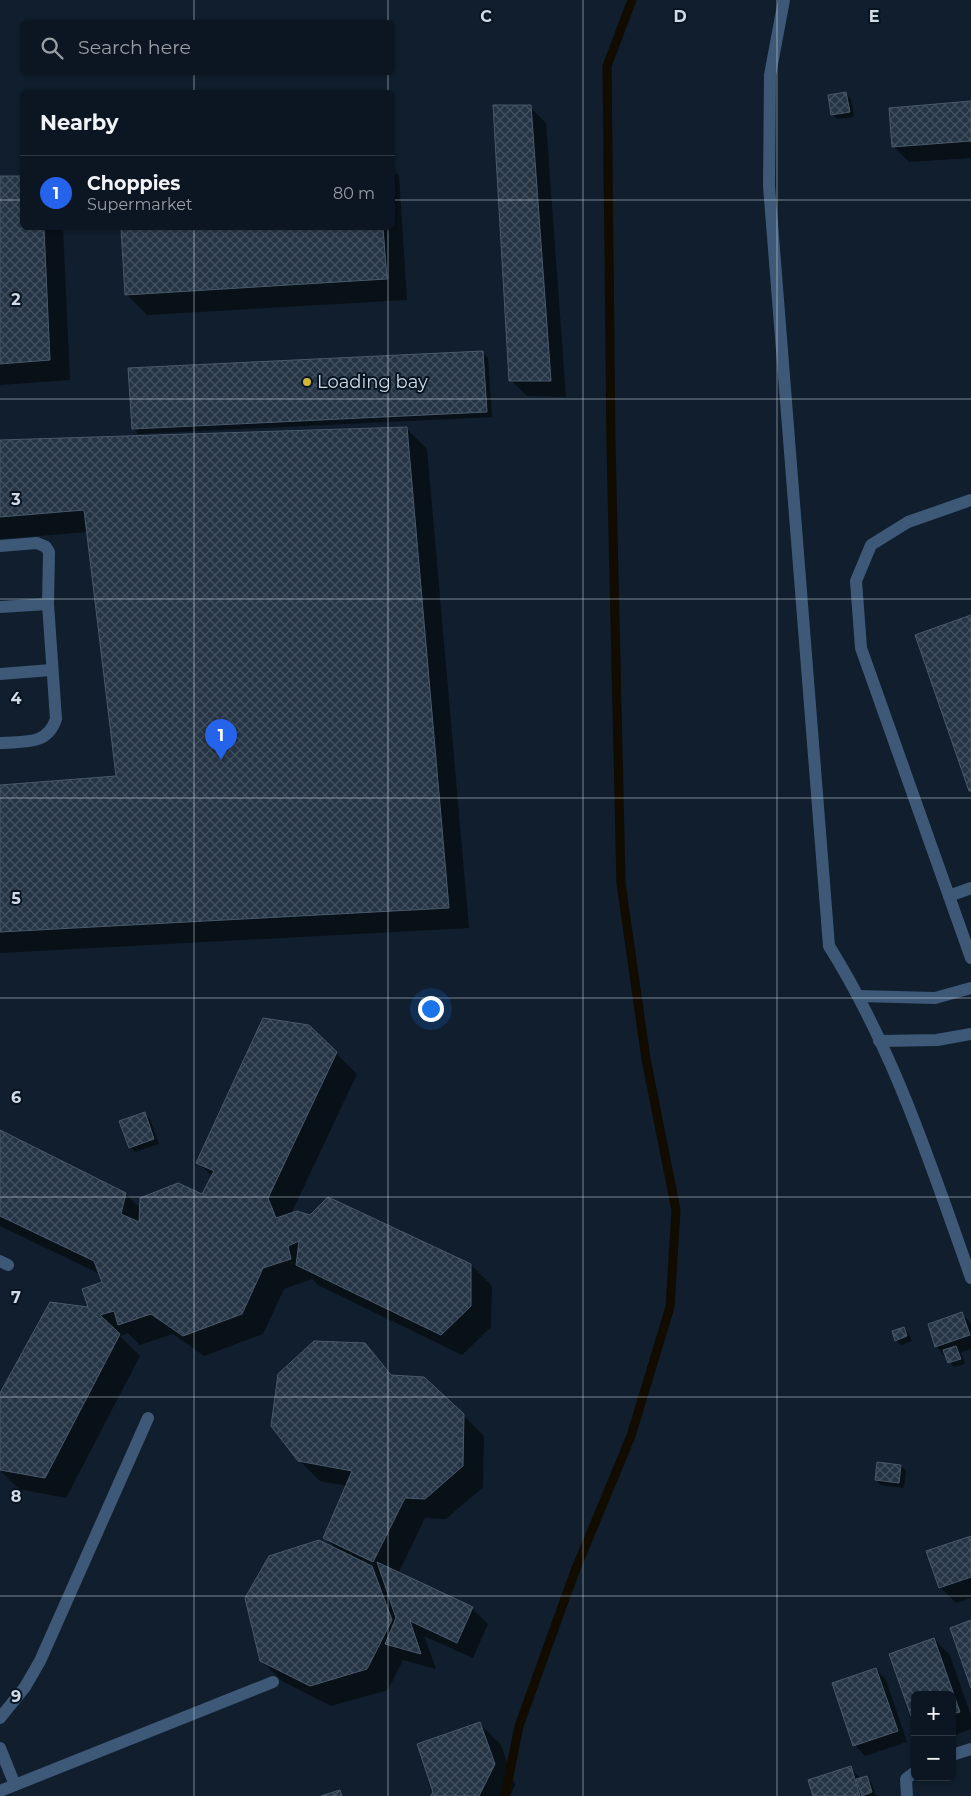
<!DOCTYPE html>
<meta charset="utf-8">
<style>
:root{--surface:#0c1622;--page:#1a232f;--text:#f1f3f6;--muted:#9a9fa5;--line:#2c3540;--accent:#2563eb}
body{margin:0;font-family:Montserrat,sans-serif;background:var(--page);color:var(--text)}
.controls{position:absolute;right:15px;bottom:15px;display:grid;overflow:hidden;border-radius:8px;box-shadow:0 1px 4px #0004}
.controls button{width:45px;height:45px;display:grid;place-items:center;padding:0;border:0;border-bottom:1px solid var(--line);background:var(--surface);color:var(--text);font:25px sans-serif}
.you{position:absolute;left:430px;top:1008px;width:18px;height:18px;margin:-12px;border:4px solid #fff;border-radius:50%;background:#1a73e8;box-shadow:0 0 0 8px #1a73e833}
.badge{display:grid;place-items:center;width:32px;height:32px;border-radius:50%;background:var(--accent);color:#fff;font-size:16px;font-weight:700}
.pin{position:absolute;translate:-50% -41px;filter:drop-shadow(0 1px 2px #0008)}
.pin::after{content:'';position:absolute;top:26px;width:18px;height:15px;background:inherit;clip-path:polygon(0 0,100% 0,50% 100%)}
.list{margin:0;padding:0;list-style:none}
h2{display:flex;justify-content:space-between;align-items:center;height:65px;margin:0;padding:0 20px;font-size:21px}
h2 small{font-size:16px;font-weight:400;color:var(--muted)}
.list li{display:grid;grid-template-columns:32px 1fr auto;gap:15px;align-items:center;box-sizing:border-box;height:75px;padding:0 20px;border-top:1px solid var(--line)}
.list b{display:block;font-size:19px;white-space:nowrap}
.list p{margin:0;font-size:16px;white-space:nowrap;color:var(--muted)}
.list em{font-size:16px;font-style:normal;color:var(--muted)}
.icon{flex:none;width:28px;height:28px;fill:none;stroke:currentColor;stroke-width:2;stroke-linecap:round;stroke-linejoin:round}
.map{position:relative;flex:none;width:971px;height:1796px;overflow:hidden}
.search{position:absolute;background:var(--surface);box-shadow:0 1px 4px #0004;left:20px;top:20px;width:375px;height:55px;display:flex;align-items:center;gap:12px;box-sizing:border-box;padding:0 18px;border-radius:8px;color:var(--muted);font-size:19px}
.panel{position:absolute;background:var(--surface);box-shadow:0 1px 4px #0004;left:20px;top:90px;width:375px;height:140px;border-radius:8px}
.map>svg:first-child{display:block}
</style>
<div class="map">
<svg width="971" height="1796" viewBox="0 0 971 1796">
<defs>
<pattern id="building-cross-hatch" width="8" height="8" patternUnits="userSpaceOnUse" patternTransform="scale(1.25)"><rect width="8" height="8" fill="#263545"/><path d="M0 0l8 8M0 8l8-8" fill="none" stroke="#445260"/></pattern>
</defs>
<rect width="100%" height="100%" fill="#101e2d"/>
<g fill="#0007">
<polygon points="846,94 851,99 854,117 837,119 832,114"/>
<polygon points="971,103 971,158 909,162 893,146"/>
<polygon points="530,107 546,123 566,397 527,396 511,380"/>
<polygon points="392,170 399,176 407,300 147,315 126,294 122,228 392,228"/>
<polygon points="0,177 22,177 22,228 63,228 70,380 0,385"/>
<polygon points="483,353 488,358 492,417 138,434 133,428"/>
<polygon points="406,428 427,449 469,928 0,953 0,787 117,777 88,532 0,539 0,441"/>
<polygon points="308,1026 357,1074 291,1214 471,1265 492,1286 491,1327 462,1355 318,1285 312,1279 284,1289 263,1334 204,1356 173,1334 140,1345 128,1333 120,1336 140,1356 66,1498 19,1489 0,1470 0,1396 90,1309 103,1283 100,1274 0,1226 0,1131 126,1194 141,1209 203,1195 213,1177 198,1163"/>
<polygon points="145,1114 150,1119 159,1144 135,1152 130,1147"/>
<polygon points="962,1314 971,1323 971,1349 961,1352 965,1364 954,1367 936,1346"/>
<polygon points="904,1328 909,1334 912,1341 901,1345 896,1340"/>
<polygon points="364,1345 394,1377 463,1415 484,1436 483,1487 446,1519 425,1518 398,1574 472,1608 488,1624 473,1658 424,1636 436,1669 403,1660 388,1690 331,1706 282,1681 261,1660 337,1550 324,1537 347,1486 320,1481 299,1460"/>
<polygon points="901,1466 906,1471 904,1488 881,1485 876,1480"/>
<polygon points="971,1537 971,1598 956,1603 940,1587"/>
<polygon points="934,1639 950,1655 971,1716 971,1729 952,1736 952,1695 891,1655"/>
<polygon points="876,1669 886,1680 907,1742 865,1756 855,1745"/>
<polygon points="480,1724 501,1745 515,1785 510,1796 432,1796"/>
<polygon points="850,1768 861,1779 866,1777 871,1782 876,1796 814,1796"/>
</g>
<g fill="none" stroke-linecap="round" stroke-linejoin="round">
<polyline stroke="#110b00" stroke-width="9" points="505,1796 519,1726 575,1571 631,1436 670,1307 676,1210 646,1059 621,883 611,444 607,66 632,0"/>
</g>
<g fill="url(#building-cross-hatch)" stroke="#49596b">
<polygon points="846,92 850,112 831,115 828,95"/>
<polygon points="971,101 971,141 892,147 889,108"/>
<polygon points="493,105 531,105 551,381 509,381"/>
<polygon points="0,176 22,176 22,228 44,228 50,360 0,364"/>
<polygon points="121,228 383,228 387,279 125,295"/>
<polygon points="483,351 487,412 132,429 128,368"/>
<polygon points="407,427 449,908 0,932 0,785 116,776 84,510 0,517 0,440"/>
<polygon points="971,615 971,791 969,791 915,635"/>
<polygon points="263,1018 309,1025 337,1052 268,1198 276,1218 297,1211 310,1215 328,1197 471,1264 471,1306 441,1335 296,1265 299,1241 288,1246 291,1259 263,1268 242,1314 183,1336 151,1314 118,1325 114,1311 100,1315 120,1334 45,1478 0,1470 0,1393 50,1302 88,1307 82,1289 102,1282 94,1261 0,1216 0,1130 126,1193 121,1214 139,1222 140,1198 178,1183 202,1194 214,1171 196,1163"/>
<polygon points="145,1112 154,1139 129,1148 119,1121"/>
<polygon points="962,1312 970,1335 935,1347 928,1324"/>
<polygon points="904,1327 907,1336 895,1341 892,1331"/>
<polygon points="314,1341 365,1343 391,1375 424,1377 464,1414 463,1466 425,1499 405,1498 373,1562 323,1538 352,1471 298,1461 271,1426 278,1374"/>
<polygon points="956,1346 961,1359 948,1363 943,1350"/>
<polygon points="877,1462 901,1465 899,1483 875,1480"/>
<polygon points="971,1536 971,1577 939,1588 926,1551"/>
<polygon points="319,1540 372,1566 392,1620 367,1669 310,1686 260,1661 245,1598 269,1556"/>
<polygon points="377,1562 473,1607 457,1643 410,1621 421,1654 385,1644 396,1618"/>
<polygon points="971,1620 971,1688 950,1628"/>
<polygon points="934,1638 960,1712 952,1714 952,1695 915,1695 915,1727 889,1654"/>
<polygon points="876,1668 898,1731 853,1746 832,1683"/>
<polygon points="480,1722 495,1764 479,1796 431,1796 433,1792 417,1744"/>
<polygon points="851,1766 860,1796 813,1796 808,1780"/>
<polygon points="867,1776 872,1792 862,1796 856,1779"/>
<polygon points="340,1790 342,1796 321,1796"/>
</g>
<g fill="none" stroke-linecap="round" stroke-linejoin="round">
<g stroke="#3d5977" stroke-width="12">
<path d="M784,0l-14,75 -1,111 60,760c64,102 102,219 142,332"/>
<polyline points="971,500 908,522 871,545 856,581 861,648 971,958"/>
<polyline points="0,546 37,543 46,547 49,552 48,604"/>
<path d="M0,607l48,-3 8,115c-9,27 -32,22 -56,24"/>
<polyline points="0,674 51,670"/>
<polyline points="949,896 971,888"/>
<polyline points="858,996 935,998 971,988"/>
<polyline points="879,1041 937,1040 971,1034"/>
<polyline points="0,1261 8,1265"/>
<polyline points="0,1718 25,1687 40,1661 148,1418"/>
<polyline points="0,1748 15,1785"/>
<polyline points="952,1755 971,1749"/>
<polyline points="0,1791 273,1682"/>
<polyline points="907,1796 906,1779 915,1772"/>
</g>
</g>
<path fill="none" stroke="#d1dae5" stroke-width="1" stroke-opacity="0.55" d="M194,0v22M388,0v22M583,0v1796M777,0v1796M194,72v20M388,72v20M0,200h22M392,200h579M194,228v1568M388,228v1568M0,399h971M0,599h971M0,798h971M0,998h971M0,1197h971M0,1397h971M0,1596h971"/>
<circle fill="#d3b635" stroke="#071523" stroke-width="2" cx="307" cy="382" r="5"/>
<g text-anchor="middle" stroke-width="4" stroke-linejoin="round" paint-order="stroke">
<g font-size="18" fill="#d1dae5" stroke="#071523" text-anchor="start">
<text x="317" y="388">Loading bay</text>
</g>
</g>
<g font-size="16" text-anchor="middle" font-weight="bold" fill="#d1dae5" stroke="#071523" stroke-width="4" stroke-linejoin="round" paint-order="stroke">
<text x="486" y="22">C</text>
<text x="680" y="22">D</text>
<text x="874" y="22">E</text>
<text x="16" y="305">2</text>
<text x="16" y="505">3</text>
<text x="16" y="704">4</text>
<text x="16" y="904">5</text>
<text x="16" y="1103">6</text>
<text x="16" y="1303">7</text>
<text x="16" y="1502">8</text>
<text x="16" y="1702">9</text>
</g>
</svg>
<div class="controls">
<button>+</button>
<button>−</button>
</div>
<div class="you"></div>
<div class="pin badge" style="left:221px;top:760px">1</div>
<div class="search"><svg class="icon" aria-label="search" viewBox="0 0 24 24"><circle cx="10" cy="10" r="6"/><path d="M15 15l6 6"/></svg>Search here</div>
<section class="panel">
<h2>Nearby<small></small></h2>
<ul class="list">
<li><span class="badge">1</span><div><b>Choppies</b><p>Supermarket</p></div><em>80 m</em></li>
</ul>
</section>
</div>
